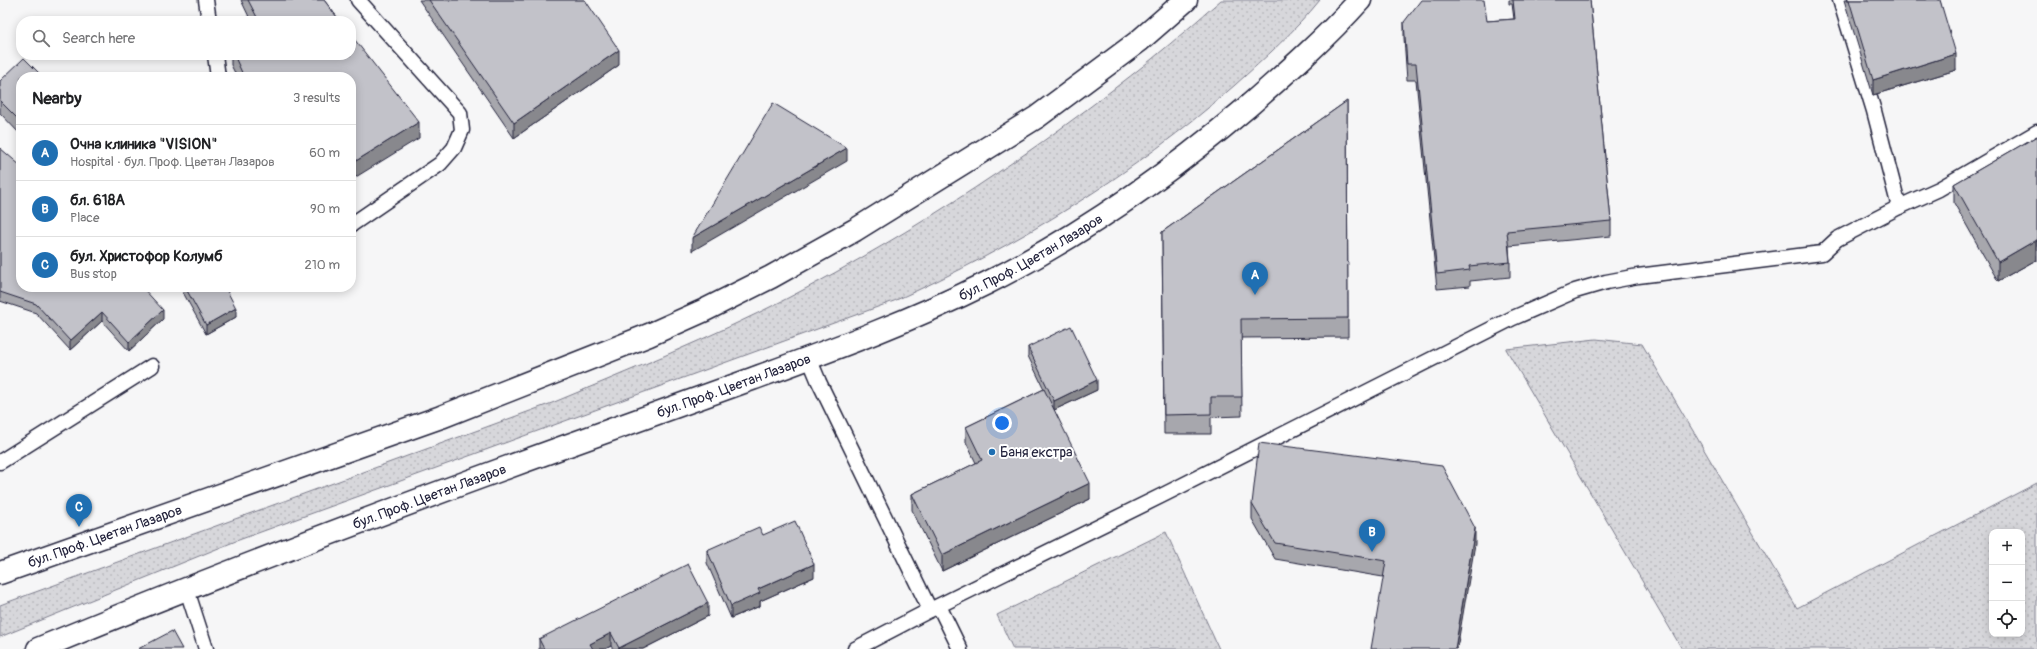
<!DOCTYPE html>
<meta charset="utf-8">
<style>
:root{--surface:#fff;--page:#f2f2f2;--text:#202124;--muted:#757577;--line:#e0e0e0;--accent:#1f6fb2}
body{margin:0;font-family:Pangolin,sans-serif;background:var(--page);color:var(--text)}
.controls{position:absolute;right:12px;bottom:12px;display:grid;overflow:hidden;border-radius:8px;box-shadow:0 2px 10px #0003}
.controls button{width:36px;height:36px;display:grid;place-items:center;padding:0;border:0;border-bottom:1px solid var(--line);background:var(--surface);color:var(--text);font:20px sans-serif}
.you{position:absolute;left:1002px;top:423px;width:14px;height:14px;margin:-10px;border:3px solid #fff;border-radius:50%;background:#1a73e8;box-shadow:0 0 0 6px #1a73e833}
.badge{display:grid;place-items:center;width:26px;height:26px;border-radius:50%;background:var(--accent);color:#fff;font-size:13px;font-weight:700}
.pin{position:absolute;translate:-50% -33px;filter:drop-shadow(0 1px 2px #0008)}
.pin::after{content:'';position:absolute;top:21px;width:14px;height:12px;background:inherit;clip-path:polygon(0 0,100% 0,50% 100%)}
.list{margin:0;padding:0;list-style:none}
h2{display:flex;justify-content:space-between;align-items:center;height:52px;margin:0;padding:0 16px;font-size:17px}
h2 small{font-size:13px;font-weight:400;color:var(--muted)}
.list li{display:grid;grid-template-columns:26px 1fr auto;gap:12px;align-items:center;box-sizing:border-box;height:56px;padding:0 16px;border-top:1px solid var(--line)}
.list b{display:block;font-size:15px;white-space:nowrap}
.list p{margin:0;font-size:13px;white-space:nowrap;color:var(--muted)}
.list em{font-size:13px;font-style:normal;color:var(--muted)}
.icon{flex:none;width:22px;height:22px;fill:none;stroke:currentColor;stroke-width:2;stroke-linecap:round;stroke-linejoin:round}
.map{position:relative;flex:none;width:2037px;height:649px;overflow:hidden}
.search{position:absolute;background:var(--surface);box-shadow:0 2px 10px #0003;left:16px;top:16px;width:340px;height:44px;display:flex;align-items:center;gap:10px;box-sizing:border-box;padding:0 14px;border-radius:16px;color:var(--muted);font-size:15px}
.panel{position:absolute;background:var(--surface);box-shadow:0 2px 10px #0003;left:16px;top:72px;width:340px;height:220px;border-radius:16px}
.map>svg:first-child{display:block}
</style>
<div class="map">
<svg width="2037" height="649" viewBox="0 0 2037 649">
<defs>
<pattern id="grass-dots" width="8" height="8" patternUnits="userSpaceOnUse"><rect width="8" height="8" fill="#d7d7db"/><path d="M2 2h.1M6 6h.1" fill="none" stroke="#b8b8bd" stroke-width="1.8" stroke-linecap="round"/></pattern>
</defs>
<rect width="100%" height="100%" fill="#f6f6f7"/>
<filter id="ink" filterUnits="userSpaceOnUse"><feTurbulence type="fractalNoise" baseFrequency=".025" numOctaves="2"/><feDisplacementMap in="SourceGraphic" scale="8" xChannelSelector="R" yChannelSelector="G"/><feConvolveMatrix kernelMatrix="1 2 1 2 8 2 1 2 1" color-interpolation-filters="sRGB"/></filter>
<g filter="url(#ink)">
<g fill="url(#grass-dots)" stroke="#7c7c8b" fill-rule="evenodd">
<path d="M1221,0h99c-25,31 -55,58 -85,85 -101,89 -218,161 -341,216l-658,240 -236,96v-32l552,-202c79,-33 158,-65 234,-104 129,-67 252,-149 366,-240 23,-19 46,-39 69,-59z"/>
<path d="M1596,339l46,5 155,264 240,-125v166h-355l-176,-300zM1992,532h30v102h-30z"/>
<polygon points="1166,532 1219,649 1013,649 997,615"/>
</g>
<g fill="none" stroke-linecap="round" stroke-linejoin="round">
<g stroke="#22223b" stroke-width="17">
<g id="lane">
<polyline points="206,0 209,21"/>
<polyline points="215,55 218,77"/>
<polyline points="1899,207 1939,189 2037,132"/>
<polyline points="351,225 440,164 454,148 462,130 460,113 358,0"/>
<polyline points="809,358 819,382 930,610 855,649"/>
<polyline points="0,462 152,366"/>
<polyline points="186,587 206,649"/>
<polyline points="939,606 960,649"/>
<polyline points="930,610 1167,493 1513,318 1575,291 1606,282 1638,276 1822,253 1837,239 1899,207 1874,111 1840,0"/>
</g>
</g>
<g stroke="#22223b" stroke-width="25">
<g id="secondary">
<path id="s1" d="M0,573l441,-156 208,-82 56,-25 66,-33 84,-47 182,-113 102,-76 47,-41"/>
<path id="s2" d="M38,649c171,-71 343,-136 517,-199 65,-24 131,-47 197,-71 79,-29 159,-58 235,-96 95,-48 178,-106 259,-175 40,-35 79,-69 114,-108"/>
</g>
</g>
<use href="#lane" stroke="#fff" stroke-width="14"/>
<use href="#secondary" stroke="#fff" stroke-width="22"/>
</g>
<g fill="#a7a7ad" stroke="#22223b">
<polygon points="241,0 324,0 340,21 251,21"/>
<polygon points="419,0 585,0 619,65 514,138"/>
<polygon points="1509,0 1590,0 1611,221 1611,236 1509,246 1510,262 1510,277 1470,281 1470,286 1437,289 1416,80 1407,80 1404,38 1404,22 1487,21 1514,19 1512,4 1509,4"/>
<polygon points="1844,0 1940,0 1956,70 1873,95"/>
<polygon points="231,55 351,55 419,138 351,77 237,77 231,65"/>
<polygon points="21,77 21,135 0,113 0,81"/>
<polygon points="1347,101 1348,337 1241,338 1242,416 1211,417 1211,434 1164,434 1162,232"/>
<polygon points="2037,136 2037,261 2036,260 1998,281 1954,203 1954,184"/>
<polygon points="0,148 163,319 129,351 102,321 70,350 36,313 0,301"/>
<polygon points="180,287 225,287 236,317 206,334"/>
<polygon points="1028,347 1097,390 1054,410 1090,499 942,571 912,510 912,494 976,463 966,442 966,427 1044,389 1028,356"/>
<polygon points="1252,504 1475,544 1383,577 1275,559 1252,519"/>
<polygon points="763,535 814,577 760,601 760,606 731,618 707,563 707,550"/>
<polygon points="708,616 643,649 613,649 611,646 605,649 539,649 539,639"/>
</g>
<g fill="#88888d" stroke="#22223b">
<polygon points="619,50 619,65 514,138 514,123"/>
<polygon points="1956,54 1956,70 1873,95 1873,80"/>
<polygon points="419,122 419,138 351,180 351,164"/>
<polygon points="847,148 847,161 692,251 692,238"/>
<polygon points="2036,240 2036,260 1998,281 1998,262"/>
<polygon points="236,308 236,317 206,334 206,325"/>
<polygon points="163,310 163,319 129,351 129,342"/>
<polygon points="102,312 102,321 70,350 70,341"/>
<polygon points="1097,380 1097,390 1054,410 1054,401"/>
<polygon points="1090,483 1090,499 942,571 942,555"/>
<polygon points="1475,528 1475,544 1457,649 1455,649"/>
<polygon points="814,564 814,577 760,601 760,606 731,618 731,606 758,589"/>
<polygon points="708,603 708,616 643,649 619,649 619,648"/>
<polygon points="611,633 611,646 605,649 590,649 590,644"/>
</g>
<g fill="#c2c2c9" stroke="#22223b">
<polygon points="248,0 324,0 340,21 259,21"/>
<polygon points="429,0 585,0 619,50 514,123"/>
<polygon points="1421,0 1484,0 1487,21 1515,19 1513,0 1590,0 1611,221 1507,231 1510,262 1469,266 1470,270 1437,274 1416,64 1407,64 1404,22"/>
<polygon points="1849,0 1940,0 1956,54 1873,80"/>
<polygon points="351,35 419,122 351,164 351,77 244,77 234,55 351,55"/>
<polygon points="24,58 43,77 21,77 21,122 0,101 0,81"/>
<polygon points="1347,101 1348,318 1241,319 1242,397 1211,397 1211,414 1164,415 1162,232"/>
<polygon points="773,103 847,148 692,238"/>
<polygon points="2037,136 2037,242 2036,240 1998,262 1954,184"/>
<polygon points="0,148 21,166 21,287 142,287 163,310 129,342 102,312 70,341 36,304 0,292"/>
<polygon points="185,287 225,287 236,308 206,325"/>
<polygon points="1071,326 1097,380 1054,401 1028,347"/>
<polygon points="1044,389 1090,483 942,555 912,494 982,460 966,427"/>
<polygon points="1259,443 1442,466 1475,528 1455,649 1371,649 1386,561 1275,543 1252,504"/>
<polygon points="795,521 814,564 758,589 760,593 731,606 707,550 759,527 763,535"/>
<polygon points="688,564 708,603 619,648 611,633 590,644 593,649 544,649 539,639"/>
<polygon points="172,631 182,649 138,649"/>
</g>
</g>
<circle fill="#1f6fb2" stroke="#fff" stroke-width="1.5" cx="992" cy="452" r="4"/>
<g text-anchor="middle" stroke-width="4" stroke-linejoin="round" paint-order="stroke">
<g font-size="14" fill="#22223b" stroke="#fff">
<text dy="5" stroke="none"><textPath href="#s2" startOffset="1068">бул. Проф. Цветан Лазаров</textPath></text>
<text dy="5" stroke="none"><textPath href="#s2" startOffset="744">бул. Проф. Цветан Лазаров</textPath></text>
<text dy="5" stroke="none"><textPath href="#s2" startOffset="420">бул. Проф. Цветан Лазаров</textPath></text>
<text dy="5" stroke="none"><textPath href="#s1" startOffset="111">бул. Проф. Цветан Лазаров</textPath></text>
</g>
<g font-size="14" fill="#22223b" stroke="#fff" text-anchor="start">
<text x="1000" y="457">Баня екстра</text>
</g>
</g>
</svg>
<div class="controls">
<button>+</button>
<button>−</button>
<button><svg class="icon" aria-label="locate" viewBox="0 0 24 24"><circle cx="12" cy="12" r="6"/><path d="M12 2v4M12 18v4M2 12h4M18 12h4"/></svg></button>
</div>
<div class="you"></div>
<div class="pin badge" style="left:1255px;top:295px">A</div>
<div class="pin badge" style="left:1372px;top:552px">B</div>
<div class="pin badge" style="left:79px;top:527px">C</div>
<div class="search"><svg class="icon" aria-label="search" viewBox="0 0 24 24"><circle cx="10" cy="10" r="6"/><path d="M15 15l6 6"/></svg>Search here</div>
<section class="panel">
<h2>Nearby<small>3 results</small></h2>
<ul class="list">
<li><span class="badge">A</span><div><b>Очна клиника &quot;VISION&quot;</b><p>Hospital · бул. Проф. Цветан Лазаров</p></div><em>60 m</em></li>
<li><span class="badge">B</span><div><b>бл. 618А</b><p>Place</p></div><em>90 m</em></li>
<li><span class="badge">C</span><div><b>бул. Христофор Колумб</b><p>Bus stop</p></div><em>210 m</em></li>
</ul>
</section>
</div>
